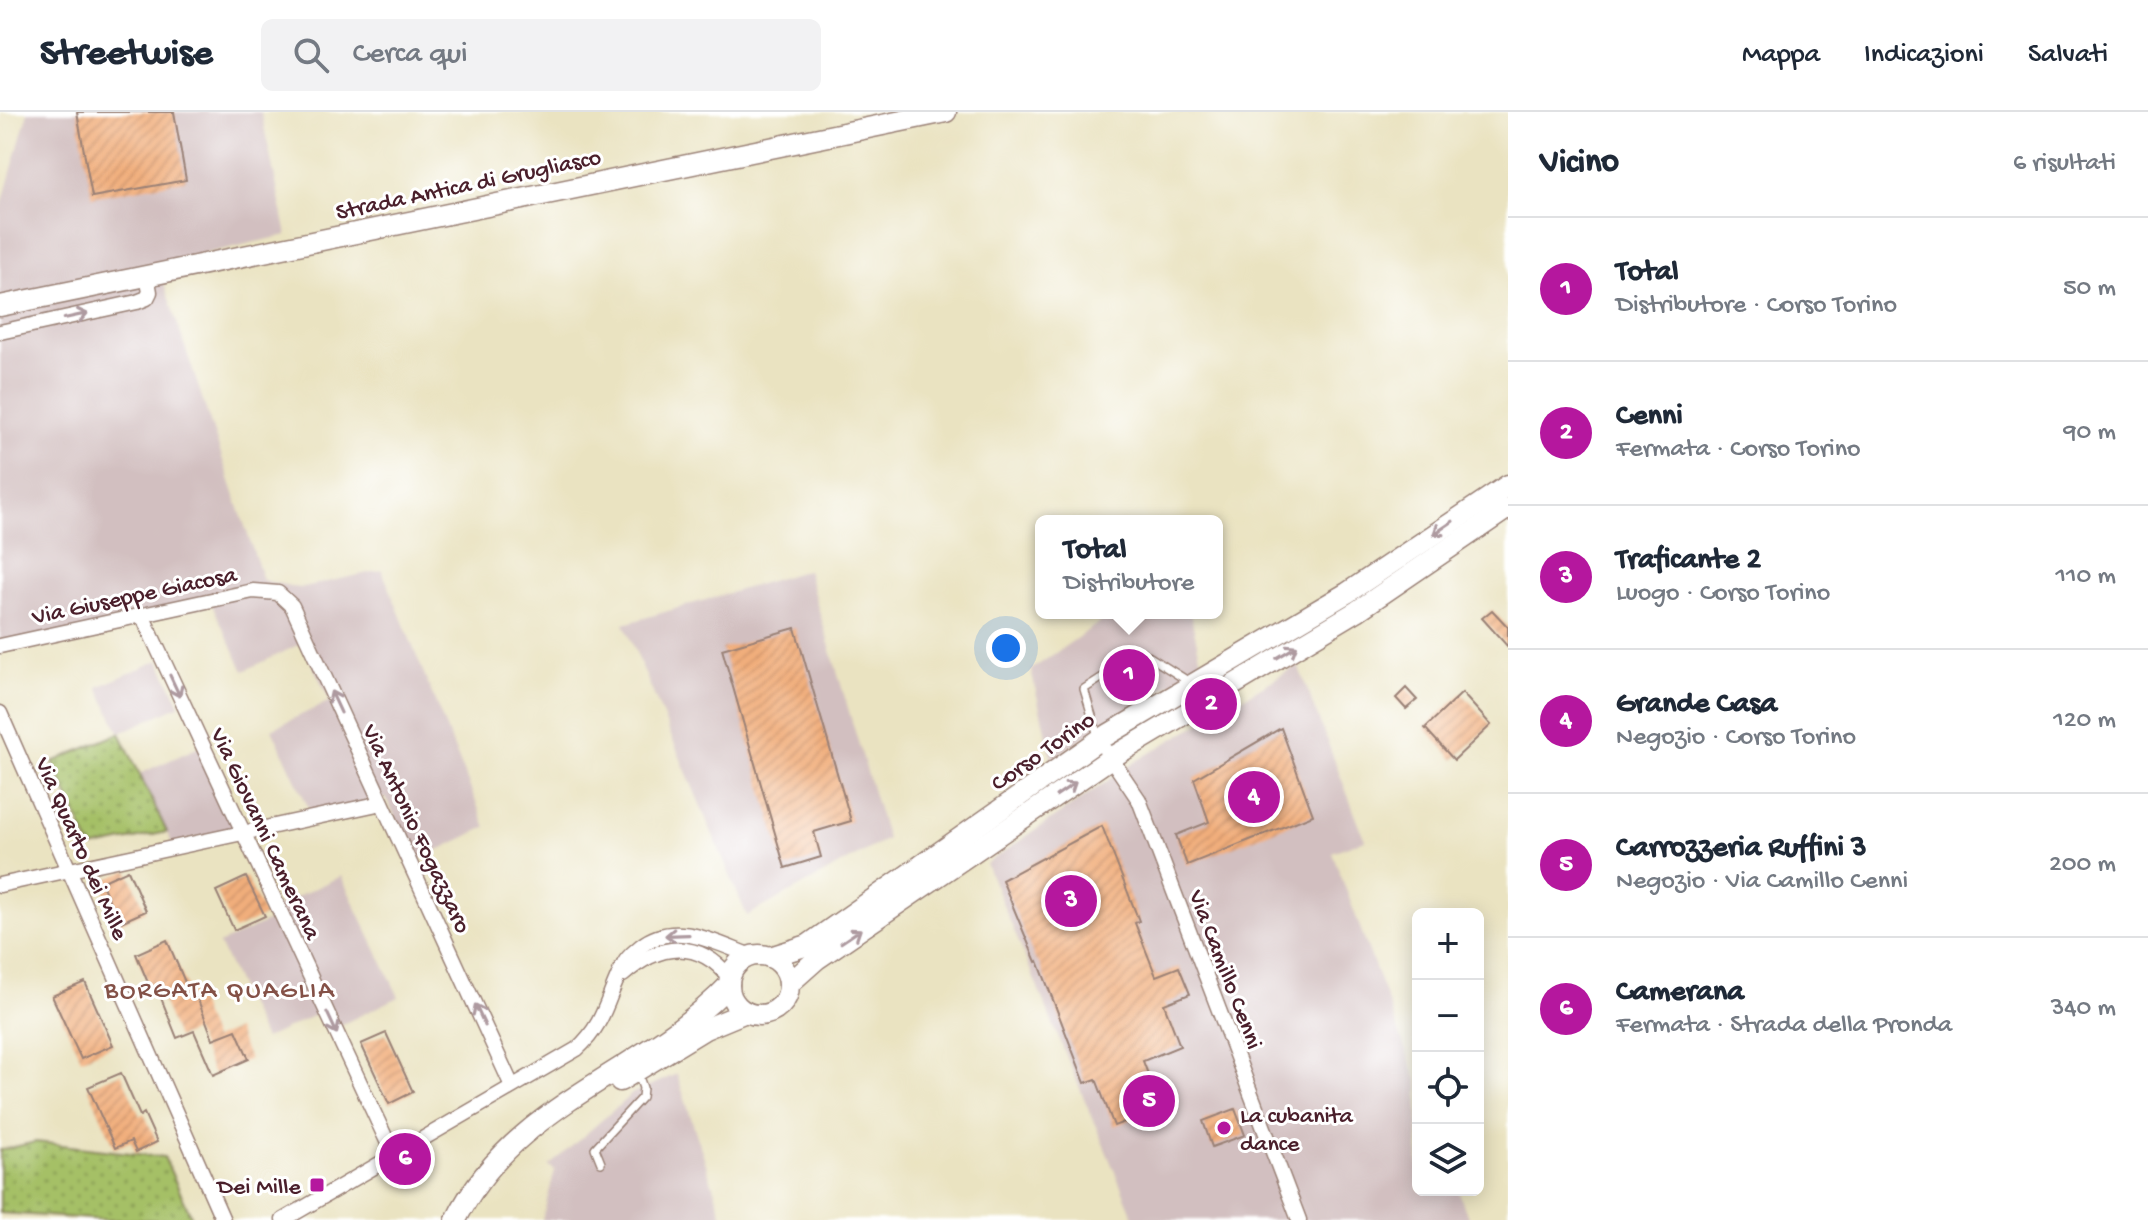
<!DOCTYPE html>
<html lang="it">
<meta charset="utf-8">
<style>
:root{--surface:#fff;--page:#f2f2f3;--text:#1f2937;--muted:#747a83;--line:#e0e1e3;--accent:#b5179e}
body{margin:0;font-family:"Gochi Hand",sans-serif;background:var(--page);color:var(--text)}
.controls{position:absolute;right:24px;bottom:24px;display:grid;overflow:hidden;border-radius:12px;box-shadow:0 4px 20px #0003}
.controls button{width:72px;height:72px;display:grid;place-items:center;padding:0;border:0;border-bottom:2px solid var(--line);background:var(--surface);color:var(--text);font:40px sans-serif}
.you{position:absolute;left:1006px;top:536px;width:28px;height:28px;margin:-20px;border:6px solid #fff;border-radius:50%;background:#1a73e8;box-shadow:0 0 0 12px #1a73e833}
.badge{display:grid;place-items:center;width:52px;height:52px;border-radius:50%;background:var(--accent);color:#fff;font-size:26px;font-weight:700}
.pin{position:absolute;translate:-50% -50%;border:4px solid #fff;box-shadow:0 2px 8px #0006}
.popup{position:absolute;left:1035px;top:403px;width:188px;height:104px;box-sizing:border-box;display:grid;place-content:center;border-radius:12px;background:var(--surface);filter:drop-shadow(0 2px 6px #0005);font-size:26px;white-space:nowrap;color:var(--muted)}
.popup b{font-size:30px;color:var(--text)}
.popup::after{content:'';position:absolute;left:50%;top:100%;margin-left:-16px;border:16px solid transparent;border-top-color:var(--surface)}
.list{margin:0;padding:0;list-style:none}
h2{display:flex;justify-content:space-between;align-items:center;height:104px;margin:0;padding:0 32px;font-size:34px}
h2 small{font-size:26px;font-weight:400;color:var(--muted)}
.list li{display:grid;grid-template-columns:52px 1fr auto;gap:24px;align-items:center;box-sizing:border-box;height:144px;padding:0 32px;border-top:2px solid var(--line)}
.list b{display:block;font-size:30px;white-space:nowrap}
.list p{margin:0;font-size:26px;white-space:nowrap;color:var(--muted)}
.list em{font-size:26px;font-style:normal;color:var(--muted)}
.icon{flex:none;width:44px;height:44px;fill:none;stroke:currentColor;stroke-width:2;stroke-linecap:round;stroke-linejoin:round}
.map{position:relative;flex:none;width:1508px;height:1108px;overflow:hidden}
header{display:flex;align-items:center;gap:48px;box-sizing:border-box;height:112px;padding:0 40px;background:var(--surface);border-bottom:2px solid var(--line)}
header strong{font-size:38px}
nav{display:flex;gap:44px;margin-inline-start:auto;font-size:28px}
.search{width:560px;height:72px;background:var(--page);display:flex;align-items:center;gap:20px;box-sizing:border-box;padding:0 28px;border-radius:12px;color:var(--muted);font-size:30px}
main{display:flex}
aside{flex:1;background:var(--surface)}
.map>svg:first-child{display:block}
</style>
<header>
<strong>Streetwise</strong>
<div class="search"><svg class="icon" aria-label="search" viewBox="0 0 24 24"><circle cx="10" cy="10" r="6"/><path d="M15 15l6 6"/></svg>Cerca qui</div>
<nav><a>Mappa</a><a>Indicazioni</a><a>Salvati</a></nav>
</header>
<main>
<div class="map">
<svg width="1508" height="1108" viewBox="0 0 1508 1108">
<defs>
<pattern id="park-dots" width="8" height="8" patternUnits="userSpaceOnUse" patternTransform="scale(2)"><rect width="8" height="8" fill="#a5c066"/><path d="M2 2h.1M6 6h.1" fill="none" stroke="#889b54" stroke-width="1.8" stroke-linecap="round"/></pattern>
<pattern id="building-hatch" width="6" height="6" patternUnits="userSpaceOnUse" patternTransform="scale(2)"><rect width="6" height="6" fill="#f1ae7c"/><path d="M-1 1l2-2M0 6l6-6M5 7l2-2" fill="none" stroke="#d0956b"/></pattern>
</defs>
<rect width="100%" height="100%" fill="#fff"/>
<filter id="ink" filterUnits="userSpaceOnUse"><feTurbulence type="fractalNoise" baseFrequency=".0125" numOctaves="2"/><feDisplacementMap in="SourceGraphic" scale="16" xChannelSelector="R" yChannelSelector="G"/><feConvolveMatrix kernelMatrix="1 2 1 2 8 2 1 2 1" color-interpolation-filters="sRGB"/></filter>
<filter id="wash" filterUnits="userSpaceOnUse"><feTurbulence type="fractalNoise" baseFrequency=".006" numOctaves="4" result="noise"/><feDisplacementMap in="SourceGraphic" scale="32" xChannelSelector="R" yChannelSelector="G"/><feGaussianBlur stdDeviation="1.8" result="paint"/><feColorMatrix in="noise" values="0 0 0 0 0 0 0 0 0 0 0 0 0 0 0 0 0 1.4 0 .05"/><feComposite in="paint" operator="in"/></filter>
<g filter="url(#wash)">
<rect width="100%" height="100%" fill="#eae3c1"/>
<g fill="#d2bfc0">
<polygon points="28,0 261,0 287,123 0,188 0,99"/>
<polygon points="162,166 263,468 299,476 382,458 486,715 416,749 386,686 311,701 272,617 330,589 302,531 244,559 212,493 0,540 0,201"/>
<polygon points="807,458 887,727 747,804 624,512"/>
<polygon points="1113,501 1190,501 1202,553 1094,619 1052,648 1031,558"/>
<polygon points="159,548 180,593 120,621 98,575"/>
<polygon points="1298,553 1365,728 1332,740 1418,971 1418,1078 1458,1078 1469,1108 1135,1108 986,752 1138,648"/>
<polygon points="199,635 237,717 172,732 139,662"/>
<polygon points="341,764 399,885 330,918 321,900 264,927 219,832 277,805 273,796"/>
<polygon points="677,962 724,1108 542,1108 555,1058 549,1054 633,981"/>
</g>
<g fill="url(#park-dots)" stroke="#787048" stroke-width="2">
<polygon points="120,621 167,720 91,736 53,650"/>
<polygon points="36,1030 164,1045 193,1108 109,1108 0,1101 0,1038"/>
</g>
<g id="blocks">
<g fill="url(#building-hatch)">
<polygon points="77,0 174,0 186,68 92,85"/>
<polygon points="1492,498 1508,515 1508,535 1482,506"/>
<polygon points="795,516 851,709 814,720 821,745 785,756 722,537"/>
<polygon points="1406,576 1417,588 1406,597 1396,586"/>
<polygon points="1462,581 1491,613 1454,648 1425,616"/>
<polygon points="1281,616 1313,703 1187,753 1176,723 1209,710 1194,667"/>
<polygon points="1102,714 1139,809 1135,811 1156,864 1179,855 1190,882 1164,892 1180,934 1143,949 1161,996 1114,1014 1096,967 1085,971 1038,849 1036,850 1002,768"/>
<polygon points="128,758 146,799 119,811 101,770"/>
<polygon points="246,765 265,804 234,818 216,779"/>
<polygon points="167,828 190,882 195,880 213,927 236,918 249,947 213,963 194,919 177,926 157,876 151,878 136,842"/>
<polygon points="85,870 113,933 81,947 52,884"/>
<polygon points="386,921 413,980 389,992 361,932"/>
<polygon points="121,961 140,1004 144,1001 157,1030 136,1040 131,1029 115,1036 88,975"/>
<polygon points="1235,997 1245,1023 1212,1035 1203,1009"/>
</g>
</g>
</g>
<g filter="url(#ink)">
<use href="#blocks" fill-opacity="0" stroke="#9a8176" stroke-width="2"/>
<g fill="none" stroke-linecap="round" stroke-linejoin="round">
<g stroke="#9a8176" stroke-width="10">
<g id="lane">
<polyline points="1098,624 1084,577 1142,540 1191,571"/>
<polyline points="601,1051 595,1036 642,985 643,976 638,962"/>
</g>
</g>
<g stroke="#9a8176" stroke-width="17">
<g id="street">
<polyline points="0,220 137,190 147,186 150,180 147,164"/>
<polyline points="142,503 394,1044"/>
<polyline points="0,534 253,479 278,481 292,494 512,974"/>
<polyline points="0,601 223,1108"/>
<polyline points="1106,639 1139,688 1299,1108"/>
<polyline points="0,773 382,691"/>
<path d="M623,863c36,-32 75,-37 107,3"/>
<path d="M283,1108l294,-171c29,-26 30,-53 47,-85 3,-7 11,-13 17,-18 34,-27 75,-3 110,10"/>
</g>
</g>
<g stroke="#9a8176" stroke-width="23">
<g id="secondary">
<polyline points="0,194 946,0"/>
<circle cx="759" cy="873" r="30"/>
<polyline points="770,845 808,833 1099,628 1347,481 1508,373"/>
<polyline points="790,871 817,847 1111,646 1357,499 1508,396"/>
<polyline points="620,969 705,917 746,900"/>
<path d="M456,1108c56,-116 189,-147 273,-235"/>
</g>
</g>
<use href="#lane" stroke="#fff" stroke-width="7"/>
<use href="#street" stroke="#fff" stroke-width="14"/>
<use href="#secondary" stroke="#fff" stroke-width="20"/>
</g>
<defs><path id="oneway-shaft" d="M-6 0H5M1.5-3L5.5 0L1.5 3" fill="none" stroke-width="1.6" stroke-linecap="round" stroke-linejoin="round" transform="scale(2)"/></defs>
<g stroke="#ae9aa0">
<use href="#oneway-shaft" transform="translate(76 204) rotate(-12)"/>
<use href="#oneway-shaft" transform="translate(1443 416) rotate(146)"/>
<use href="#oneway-shaft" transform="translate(1287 540) rotate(-31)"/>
<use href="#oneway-shaft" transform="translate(175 574) rotate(65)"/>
<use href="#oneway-shaft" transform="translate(336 590) rotate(-115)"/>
<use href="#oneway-shaft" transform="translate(1066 677) rotate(-34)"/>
<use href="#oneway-shaft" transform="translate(677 823) rotate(178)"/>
<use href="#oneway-shaft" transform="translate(851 824) rotate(-34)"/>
<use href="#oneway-shaft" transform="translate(480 903) rotate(-115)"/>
<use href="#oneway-shaft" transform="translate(332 911) rotate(65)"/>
</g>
</g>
<g fill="#b5179e" stroke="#fff" stroke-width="3">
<circle cx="1224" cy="1016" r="8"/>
<rect x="309" y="1065" width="16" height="16" rx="4"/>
</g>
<g text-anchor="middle" stroke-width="6" stroke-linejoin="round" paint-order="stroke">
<g font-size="24" fill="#4a1f2b" stroke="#fff">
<text transform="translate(468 71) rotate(-12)" y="8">Strada Antica di Grugliasco</text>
<text transform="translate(134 482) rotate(-12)" y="8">Via Giuseppe Giacosa</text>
<text transform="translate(1042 638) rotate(-35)" y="8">Corso Torino</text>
<text transform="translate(418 716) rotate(65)" y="8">Via Antonio Fogazzaro</text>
<text transform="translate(267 721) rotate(65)" y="8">Via Giovanni Camerana</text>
<text transform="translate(83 736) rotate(66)" y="8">Via Quarto dei Mille</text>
<text transform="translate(1227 857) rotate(69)" y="8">Via Camillo Cenni</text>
</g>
<g font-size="24" fill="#4a1f2b" stroke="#fff" text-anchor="start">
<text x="1240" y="1010">La cubanita<tspan x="1240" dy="28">dance</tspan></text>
<text x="301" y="1081" text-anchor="end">Dei Mille</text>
</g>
<g font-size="26" letter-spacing="2" fill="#845147" stroke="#fff">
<text x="220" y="885">BORGATA QUAGLIA</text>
</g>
</g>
</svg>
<div class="controls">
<button>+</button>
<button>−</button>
<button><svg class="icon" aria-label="locate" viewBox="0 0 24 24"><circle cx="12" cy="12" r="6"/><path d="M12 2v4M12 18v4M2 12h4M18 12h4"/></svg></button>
<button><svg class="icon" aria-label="layers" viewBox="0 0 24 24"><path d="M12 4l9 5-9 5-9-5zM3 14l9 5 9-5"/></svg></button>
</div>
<div class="you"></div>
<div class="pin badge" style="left:1129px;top:563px">1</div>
<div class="popup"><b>Total</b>Distributore</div>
<div class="pin badge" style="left:1211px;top:592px">2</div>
<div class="pin badge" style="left:1071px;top:789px">3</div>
<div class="pin badge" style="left:1254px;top:685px">4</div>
<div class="pin badge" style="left:1149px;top:989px">5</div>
<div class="pin badge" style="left:405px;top:1047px">6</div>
</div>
<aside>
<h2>Vicino<small>6 risultati</small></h2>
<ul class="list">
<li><span class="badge">1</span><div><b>Total</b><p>Distributore · Corso Torino</p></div><em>50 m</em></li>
<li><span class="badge">2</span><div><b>Cenni</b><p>Fermata · Corso Torino</p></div><em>90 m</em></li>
<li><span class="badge">3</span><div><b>Traficante 2</b><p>Luogo · Corso Torino</p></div><em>110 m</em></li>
<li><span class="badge">4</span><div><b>Grande Casa</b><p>Negozio · Corso Torino</p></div><em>120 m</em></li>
<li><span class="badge">5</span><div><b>Carrozzeria Ruffini 3</b><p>Negozio · Via Camillo Cenni</p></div><em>200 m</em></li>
<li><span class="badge">6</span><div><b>Camerana</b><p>Fermata · Strada della Pronda</p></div><em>340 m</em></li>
</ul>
</aside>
</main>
